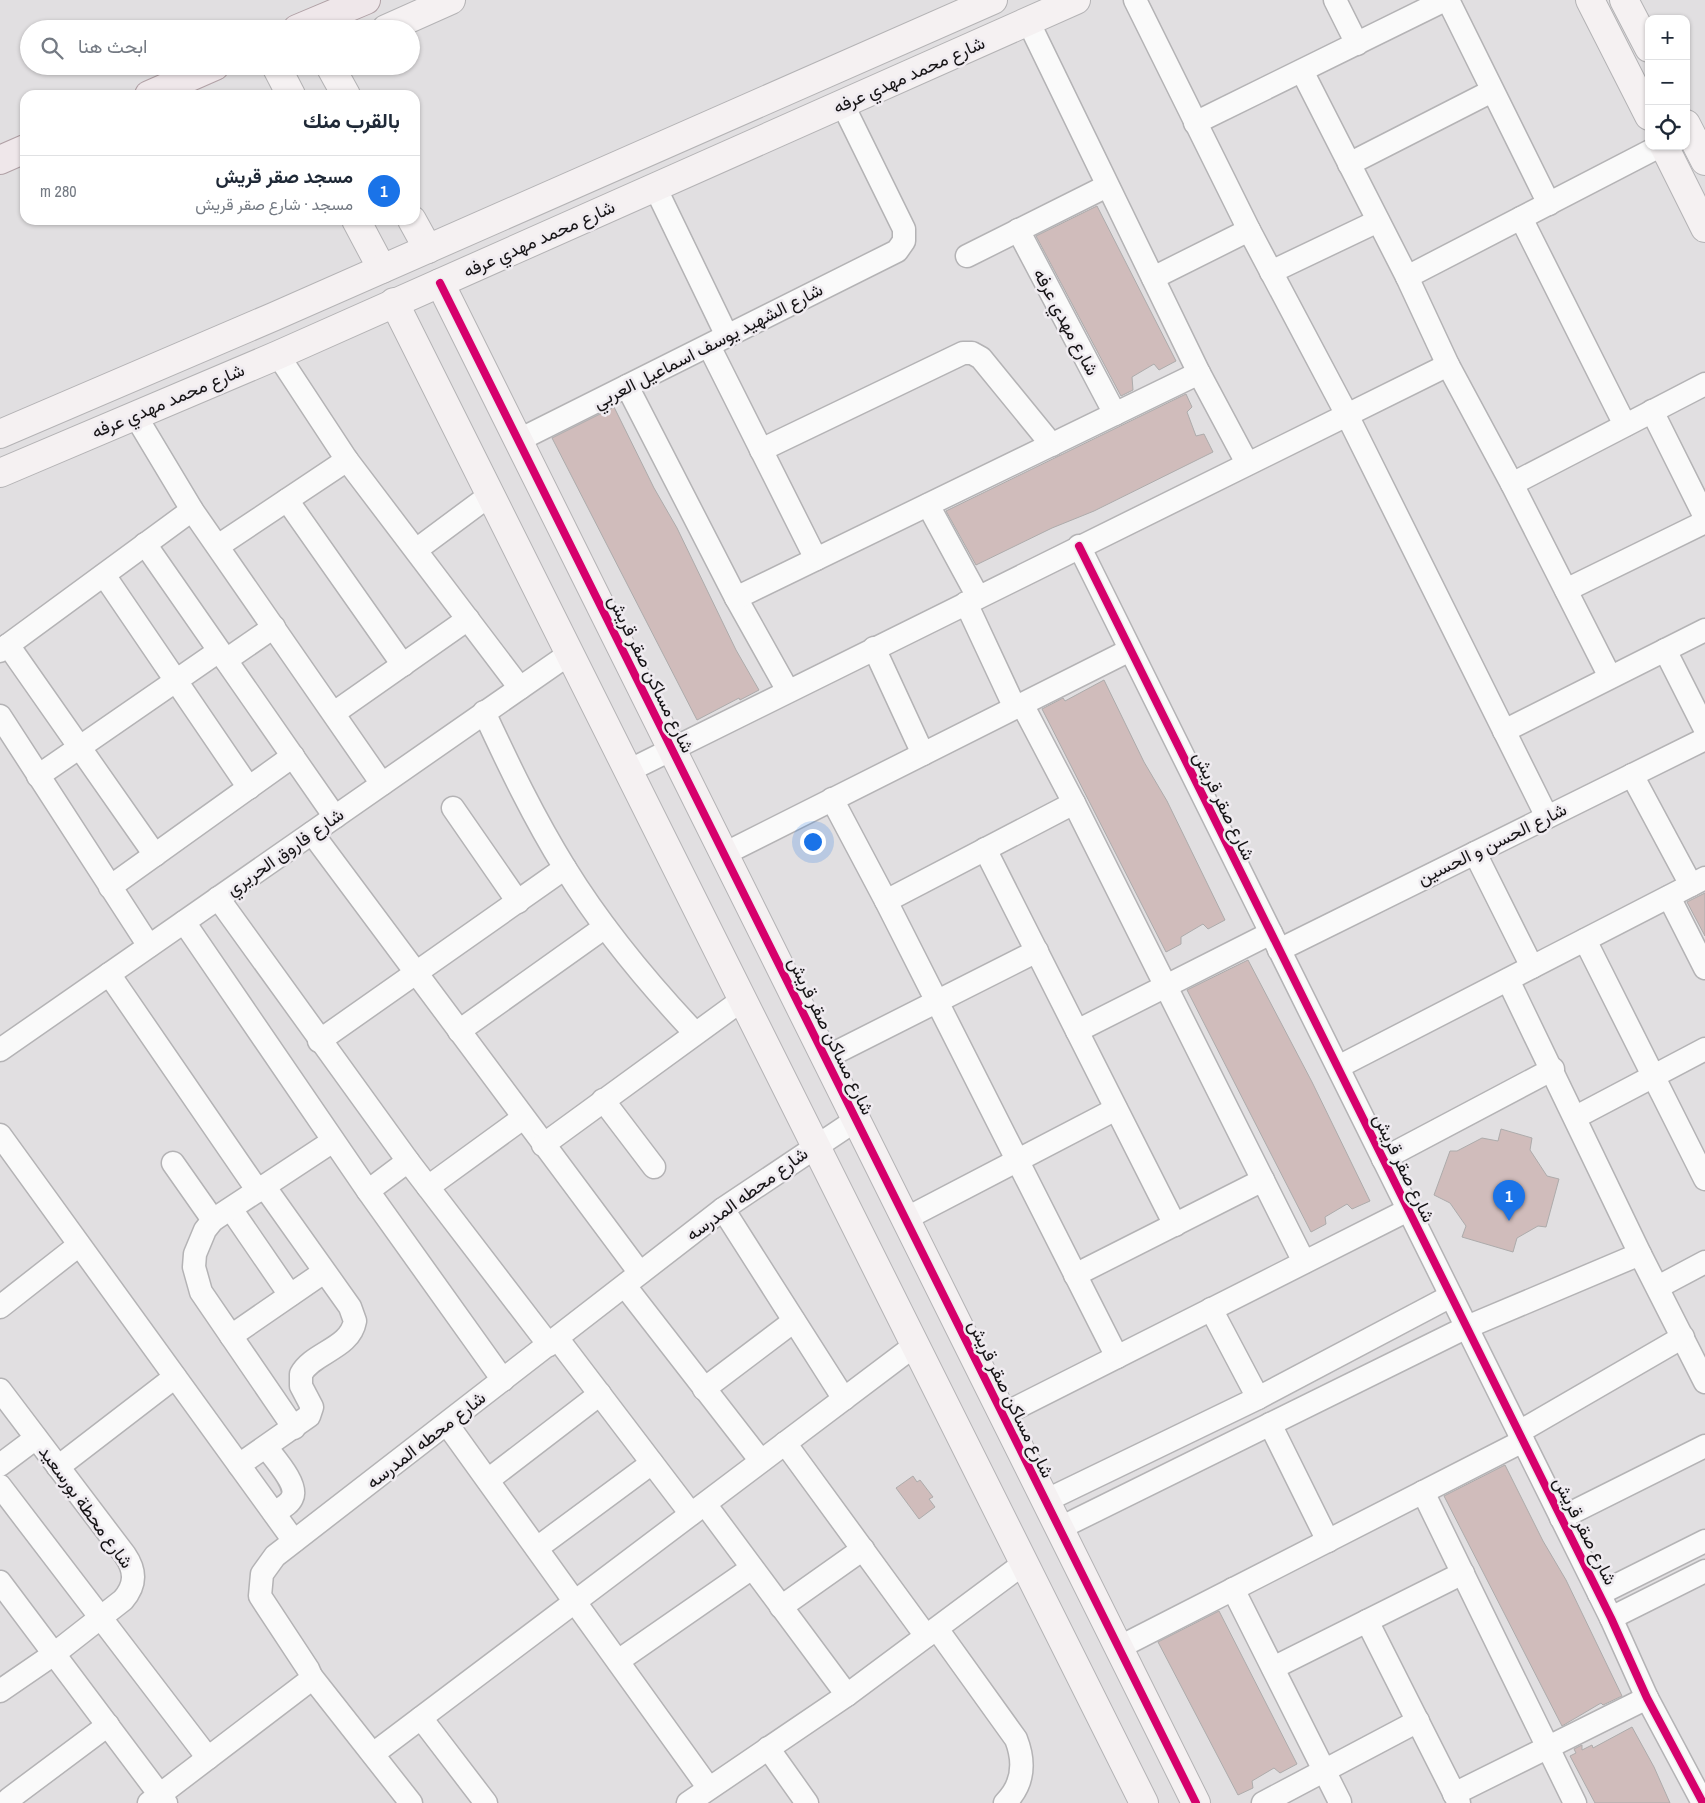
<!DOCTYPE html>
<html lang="ar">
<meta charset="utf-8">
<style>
:root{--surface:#fff;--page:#f6f6f7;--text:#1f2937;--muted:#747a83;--line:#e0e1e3;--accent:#1a73e8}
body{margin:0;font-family:"Archivo Narrow",Vazirmatn,sans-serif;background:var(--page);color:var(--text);direction:rtl}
.controls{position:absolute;right:15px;top:15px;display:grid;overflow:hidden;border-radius:10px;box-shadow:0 1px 4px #0004}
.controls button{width:45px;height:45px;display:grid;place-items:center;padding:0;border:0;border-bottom:1px solid var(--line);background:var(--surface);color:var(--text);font:25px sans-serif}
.you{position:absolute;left:812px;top:841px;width:18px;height:18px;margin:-12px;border:4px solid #fff;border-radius:50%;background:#1a73e8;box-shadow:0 0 0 8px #1a73e833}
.badge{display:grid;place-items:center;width:32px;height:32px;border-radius:50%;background:var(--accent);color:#fff;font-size:16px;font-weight:700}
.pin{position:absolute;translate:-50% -41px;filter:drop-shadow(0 1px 2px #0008)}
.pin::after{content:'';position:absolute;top:26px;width:18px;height:15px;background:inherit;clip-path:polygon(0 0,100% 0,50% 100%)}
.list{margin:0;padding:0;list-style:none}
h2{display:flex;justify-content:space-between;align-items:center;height:65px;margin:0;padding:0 20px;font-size:21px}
h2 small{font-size:16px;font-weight:400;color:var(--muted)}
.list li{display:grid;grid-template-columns:32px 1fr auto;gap:15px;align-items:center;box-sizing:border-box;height:70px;padding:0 20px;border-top:1px solid var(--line)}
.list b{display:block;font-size:19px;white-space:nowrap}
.list p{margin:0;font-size:16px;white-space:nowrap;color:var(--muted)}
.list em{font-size:16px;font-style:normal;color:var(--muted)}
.icon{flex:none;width:28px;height:28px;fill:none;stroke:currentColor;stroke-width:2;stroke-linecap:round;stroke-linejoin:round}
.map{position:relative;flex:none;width:1705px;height:1803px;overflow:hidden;direction:ltr}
.search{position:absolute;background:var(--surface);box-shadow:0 1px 4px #0004;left:20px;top:20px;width:400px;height:55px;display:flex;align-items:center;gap:12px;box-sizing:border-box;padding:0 18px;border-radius:28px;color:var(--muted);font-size:19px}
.panel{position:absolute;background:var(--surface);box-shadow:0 1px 4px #0004;left:20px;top:90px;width:400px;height:135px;border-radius:15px;direction:rtl}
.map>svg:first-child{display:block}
</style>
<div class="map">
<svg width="1705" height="1803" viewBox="0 0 1705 1803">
<rect width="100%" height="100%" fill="#e1dfe1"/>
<g fill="#d0bcbb" stroke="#adabab">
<polygon points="1097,206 1176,361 1159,370 1154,364 1132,377 1133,390 1121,396 1036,236"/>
<polygon points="1186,394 1192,407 1187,412 1196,436 1204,434 1213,452 1094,511 1052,528 976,565 946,511"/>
<polygon points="614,407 654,488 677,528 736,650 759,690 740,700 739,698 697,720 552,438"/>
<polygon points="1104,680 1144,762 1167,801 1225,920 1208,929 1203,924 1181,937 1181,944 1166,952 1042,709 1063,698 1065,701"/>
<polygon points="1705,893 1705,936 1687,902"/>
<polygon points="1248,960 1312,1082 1370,1201 1352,1209 1347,1204 1325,1217 1326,1224 1311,1232 1187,990"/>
<polygon points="1501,1129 1532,1138 1530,1150 1547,1176 1559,1179 1546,1227 1538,1226 1517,1238 1513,1252 1462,1237 1466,1226 1450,1203 1434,1195 1450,1151 1457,1151 1482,1138 1498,1141"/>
<polygon points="1505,1465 1543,1541 1566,1580 1622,1696 1603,1705 1601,1703 1562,1726 1444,1496"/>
<polygon points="913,1476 917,1482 920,1480 933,1497 929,1499 935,1507 919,1519 896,1488"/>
<polygon points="1219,1611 1297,1764 1280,1773 1274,1768 1252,1781 1253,1788 1238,1795 1158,1642"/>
<polygon points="1632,1727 1654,1767 1670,1803 1595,1803 1570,1756 1576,1753 1574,1749 1582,1745 1582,1750 1592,1745 1593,1748"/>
</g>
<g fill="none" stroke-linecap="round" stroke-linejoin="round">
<g stroke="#b4b3b5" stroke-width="25">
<g id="street">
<polyline points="1135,0 1249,230 1346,413 1547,817"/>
<polyline points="1335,0 1357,44"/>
<polyline points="1448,0 1549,204"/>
<polyline points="1028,21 1199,373 1247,463"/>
<polyline points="1302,71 1407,277 1448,365 1512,484 1610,677"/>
<polyline points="1195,123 1445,0"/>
<polyline points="1349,164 1492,91"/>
<polyline points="655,187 727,336"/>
<polyline points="1521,218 1625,425"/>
<polyline points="1018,230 1115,414"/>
<polyline points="967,256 1107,186"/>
<polyline points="1271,272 1378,221"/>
<polyline points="1407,277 1660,146"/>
<polyline points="1153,278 1249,230"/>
<polyline points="709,346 816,559"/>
<polyline points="278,355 347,460 520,688"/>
<polyline points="627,386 736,598 788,691"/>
<polyline points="1652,411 1705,517"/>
<polyline points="135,415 192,510 382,784"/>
<polyline points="519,440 897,251 904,241 904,229 843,105"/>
<polyline points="761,450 963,353 972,353 981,358 1052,445"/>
<polyline points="1512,484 1705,384"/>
<polyline points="287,500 403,665"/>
<polyline points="928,505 978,597"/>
<polyline points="145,544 335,817"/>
<polyline points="218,546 347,460"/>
<polyline points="1079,546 1611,1618 1647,1698 1703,1803"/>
<polyline points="416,550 490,495"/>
<polyline points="104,575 249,788"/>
<polyline points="1566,590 1705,522"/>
<polyline points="736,598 1199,373"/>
<polyline points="966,603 1015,708"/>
<polyline points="8,645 155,855"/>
<polyline points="874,648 923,754"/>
<polyline points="1665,650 1705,729"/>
<polyline points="0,651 192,510"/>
<polyline points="226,660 274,627"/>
<polyline points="1022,704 1074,803 1304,1262"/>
<path d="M484,712c25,54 50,106 81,156 37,60 82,114 130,165"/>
<polyline points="334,713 468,619"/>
<polyline points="0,716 149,946"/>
<polyline points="1504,731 1705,630"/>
<polyline points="628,771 1448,365"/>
<polyline points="1632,775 1691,885"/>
<polyline points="38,776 219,651"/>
<polyline points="832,799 886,901 1117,1357"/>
<polyline points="453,808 518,902"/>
<polyline points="312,833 640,1273"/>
<polyline points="985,849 1175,1225"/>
<polyline points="1475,853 1532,967"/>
<polyline points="724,854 1130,650"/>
<polyline points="110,887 293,756"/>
<polyline points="1669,897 1705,968"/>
<polyline points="218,898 408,1161 549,1345"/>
<polyline points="886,901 1074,803"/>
<polyline points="184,922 368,1191 503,1380"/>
<polyline points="1585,940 1705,1179"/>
<polyline points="1279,950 1705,739"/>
<polyline points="109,974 258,1191"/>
<polyline points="1508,980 1640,1254 1705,1382"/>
<polyline points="459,1031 605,927"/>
<polyline points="1077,1031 1271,933"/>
<polyline points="319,1041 565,868"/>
<polyline points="0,1050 569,654"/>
<polyline points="825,1058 1037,951"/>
<polyline points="1338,1067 1705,878"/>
<polyline points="603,1100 654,1167"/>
<polyline points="1576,1117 1705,1049"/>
<polyline points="0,1135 294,1541"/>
<polyline points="543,1145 742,1000"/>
<polyline points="1383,1159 1553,1069"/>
<polyline points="173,1163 213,1220"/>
<polyline points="428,1187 523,1118"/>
<polyline points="368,1191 408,1161"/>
<polyline points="231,1209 290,1295"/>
<polyline points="723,1209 844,1399"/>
<polyline points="905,1219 1116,1109"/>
<polyline points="1075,1275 1263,1180"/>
<polyline points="625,1286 761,1461"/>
<polyline points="1658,1287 1705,1262"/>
<polyline points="0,1307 79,1245"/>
<polyline points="1211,1309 1258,1398"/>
<polyline points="231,1336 324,1272"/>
<polyline points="557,1338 691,1514"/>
<polyline points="704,1389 794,1321"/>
<path d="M0,1390l125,165c11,16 11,30 -2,45l-69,54 -54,37"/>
<polyline points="1002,1415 1408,1210"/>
<polyline points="447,1424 708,1787"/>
<polyline points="1270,1424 1328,1541"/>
<polyline points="294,1428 201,1292 194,1267 195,1254 205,1230 213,1220 333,1141"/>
<polyline points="1519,1432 1683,1337"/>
<polyline points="785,1443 926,1636"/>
<path d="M266,1447c8,11 33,38 26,51 -3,7 -13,11 -18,15"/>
<polyline points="0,1465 36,1438"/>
<path d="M239,1465l70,-49 3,-9 -11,-21v-12c12,-22 49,-25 54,-53l-5,-14 -86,-121"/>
<polyline points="58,1467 175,1377"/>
<polyline points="488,1480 600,1394"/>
<polyline points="0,1486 208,1758"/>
<polyline points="1423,1492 1575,1803"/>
<polyline points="1045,1501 1258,1398 1451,1296"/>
<polyline points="705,1504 847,1695"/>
<polyline points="1561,1518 1705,1446"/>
<polyline points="1058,1529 1467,1327 1640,1254"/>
<polyline points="537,1548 652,1463"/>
<polyline points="0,1582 166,1803"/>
<polyline points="1233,1589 1340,1802"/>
<polyline points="1599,1594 1705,1541"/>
<polyline points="781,1607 863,1549"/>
<polyline points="1611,1618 1705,1571"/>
<polyline points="1367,1621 1459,1803"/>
<path d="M937,1629l79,110c9,23 8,45 -11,64"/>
<polyline points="1118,1648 1523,1441"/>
<polyline points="618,1661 752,1568"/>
<polyline points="1273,1668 1463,1573"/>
<polyline points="311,1676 411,1803"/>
<polyline points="421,1718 486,1803"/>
<polyline points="768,1748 807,1803"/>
<polyline points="373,1754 914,1346"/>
<polyline points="1454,1794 1647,1698"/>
<polyline points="9,1799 108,1725"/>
<polyline points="149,1803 309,1681 311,1676 308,1669 260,1596 262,1574 275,1556 723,1209 856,1120"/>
<polyline points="688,1803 847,1695 1023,1564"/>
<polyline points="1263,1803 1418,1721"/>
</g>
</g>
<g stroke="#b4b3b5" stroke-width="30">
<g id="secondary">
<polyline points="1590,0 1649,116"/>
<polyline points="1624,0 1649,48"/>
<polyline points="386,29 451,0"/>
<polyline points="276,66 291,95"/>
<polyline points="330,66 346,95"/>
<polyline points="1686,124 1705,161"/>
<polyline points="1664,146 1705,228"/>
<polyline points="356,220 382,269"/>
<polyline points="412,220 428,249"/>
<polyline points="440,283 1196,1803"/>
<polyline points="394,302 1144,1803"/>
<polyline points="0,434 273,317 993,0"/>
<polyline points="0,473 278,355 1076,0"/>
</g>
</g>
<g stroke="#b1a1a6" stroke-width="30">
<g id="primary">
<polyline points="297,29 366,0"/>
<polyline points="149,95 215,66"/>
<polyline points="0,160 25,149"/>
</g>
</g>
<use href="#street" stroke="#fafafa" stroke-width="22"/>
<use href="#secondary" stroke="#f5f1f2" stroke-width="28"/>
<use href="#primary" stroke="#efe7ea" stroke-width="28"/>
<g stroke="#efebf0" stroke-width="11">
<g id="cycleway">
<polyline points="440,283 1196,1803"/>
<polyline points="1079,546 1611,1618 1647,1698 1703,1803"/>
</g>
</g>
<use href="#cycleway" stroke="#d6006c" stroke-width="8"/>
</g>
<g text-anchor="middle" stroke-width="5" stroke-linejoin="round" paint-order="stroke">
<g font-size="18" fill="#161416" stroke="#efebf0">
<text transform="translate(909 75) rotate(-24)" y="6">شارع محمد مهدي عرفه</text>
<text transform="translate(539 239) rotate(-24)" y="6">شارع محمد مهدي عرفه</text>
<text transform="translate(1066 322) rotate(62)" y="6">شارع مهدي عرفه</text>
<text transform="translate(708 346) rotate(-27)" y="6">شارع الشهيد يوسف اسماعيل العربي</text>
<text transform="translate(168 401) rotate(-23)" y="6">شارع محمد مهدي عرفه</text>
<text transform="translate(651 674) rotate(64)" y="6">شارع مساكن صقر قريش</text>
<text transform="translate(1224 806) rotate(64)" y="6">شارع صقر قريش</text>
<text transform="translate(1492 844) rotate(-26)" y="6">شارع الحسن و الحسين</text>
<text transform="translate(285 852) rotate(-35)" y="6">شارع فاروق الحريري</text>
<text transform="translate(831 1036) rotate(64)" y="6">شارع مساكن صقر قريش</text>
<text transform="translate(1404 1168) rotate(64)" y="6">شارع صقر قريش</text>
<text transform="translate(747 1194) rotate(-36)" y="6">شارع محطه المدرسه</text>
<text transform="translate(1011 1399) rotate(64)" y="6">شارع مساكن صقر قريش</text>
<text transform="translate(426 1440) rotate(-38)" y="6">شارع محطه المدرسه</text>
<text transform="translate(86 1507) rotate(54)" y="6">شارع محطة بورسعيد</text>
<text transform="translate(1585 1531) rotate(63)" y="6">شارع صقر قريش</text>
</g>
</g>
</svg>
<div class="controls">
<button>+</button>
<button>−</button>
<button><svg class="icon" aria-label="locate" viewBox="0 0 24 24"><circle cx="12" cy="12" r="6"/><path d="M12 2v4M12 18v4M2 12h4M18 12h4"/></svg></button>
</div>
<div class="you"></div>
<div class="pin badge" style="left:1509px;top:1221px">1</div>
<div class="search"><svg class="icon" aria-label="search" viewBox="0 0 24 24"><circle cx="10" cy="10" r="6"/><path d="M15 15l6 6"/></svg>ابحث هنا</div>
<section class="panel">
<h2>بالقرب منك<small></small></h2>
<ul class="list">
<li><span class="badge">1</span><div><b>مسجد صقر قريش</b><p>مسجد · شارع صقر قريش</p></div><em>280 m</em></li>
</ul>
</section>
</div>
